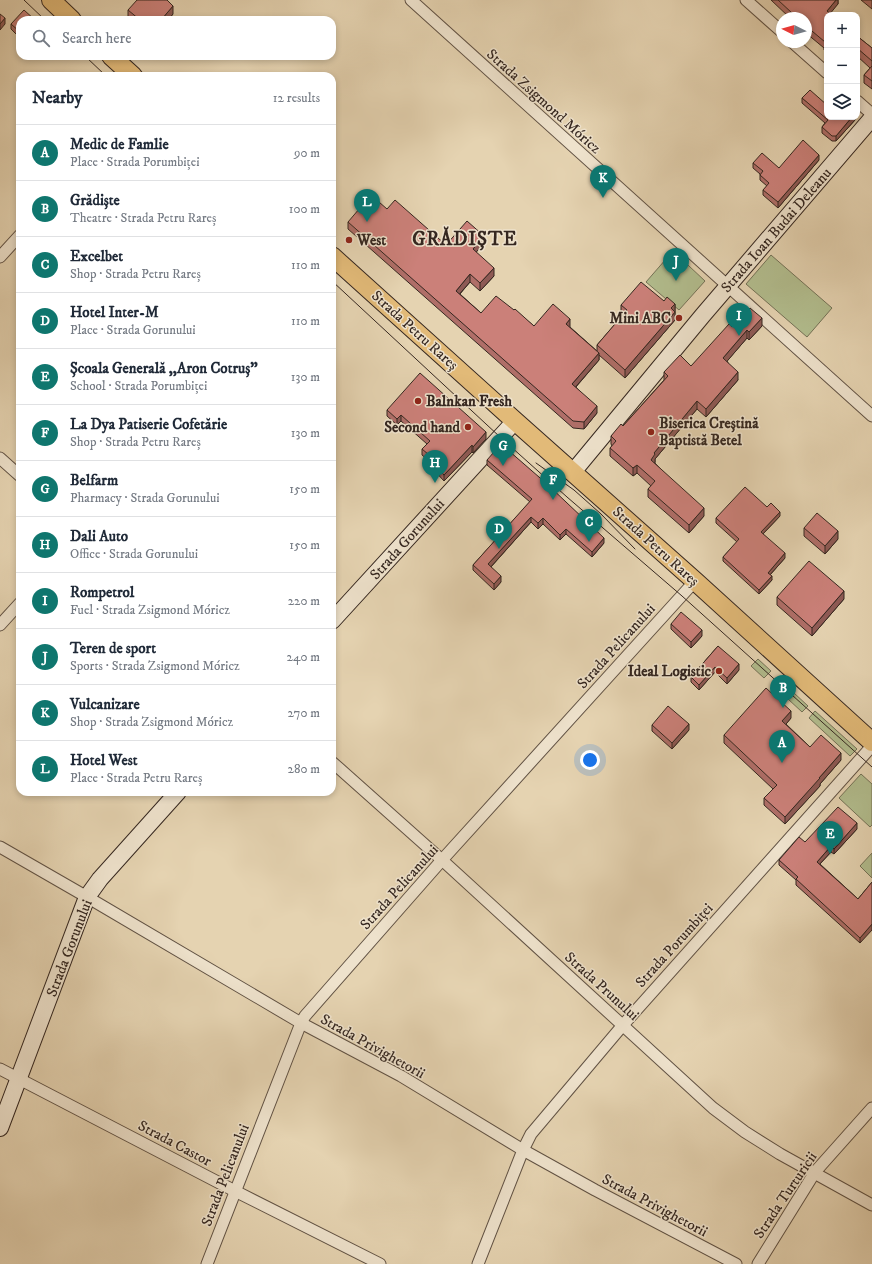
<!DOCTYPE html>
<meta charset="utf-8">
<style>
:root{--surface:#fff;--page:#f6f6f7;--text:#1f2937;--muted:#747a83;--line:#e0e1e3;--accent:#0f766e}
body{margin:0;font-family:"IM FELL DW Pica",serif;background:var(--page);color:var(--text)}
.controls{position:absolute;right:12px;top:12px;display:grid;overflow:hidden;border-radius:8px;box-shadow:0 2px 6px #0003}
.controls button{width:36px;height:36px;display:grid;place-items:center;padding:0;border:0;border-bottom:1px solid var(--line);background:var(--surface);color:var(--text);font:20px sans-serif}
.compass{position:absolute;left:776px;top:12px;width:36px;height:36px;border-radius:50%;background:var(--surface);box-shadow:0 2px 6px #0003;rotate:275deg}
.you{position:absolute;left:590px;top:760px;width:14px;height:14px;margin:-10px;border:3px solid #fff;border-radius:50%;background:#1a73e8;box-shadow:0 0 0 6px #1a73e833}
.badge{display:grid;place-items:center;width:26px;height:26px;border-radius:50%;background:var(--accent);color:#fff;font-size:13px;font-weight:700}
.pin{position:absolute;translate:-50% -33px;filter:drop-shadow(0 1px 2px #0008)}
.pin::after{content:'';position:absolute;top:21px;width:14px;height:12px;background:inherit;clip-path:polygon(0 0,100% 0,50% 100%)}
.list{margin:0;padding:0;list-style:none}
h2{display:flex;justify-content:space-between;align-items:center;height:52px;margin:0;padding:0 16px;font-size:17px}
h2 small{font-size:13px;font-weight:400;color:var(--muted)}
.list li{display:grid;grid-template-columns:26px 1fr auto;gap:12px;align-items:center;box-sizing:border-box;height:56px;padding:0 16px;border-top:1px solid var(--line)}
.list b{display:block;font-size:15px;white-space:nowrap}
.list p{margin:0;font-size:13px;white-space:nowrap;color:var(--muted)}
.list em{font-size:13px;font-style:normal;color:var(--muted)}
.icon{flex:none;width:22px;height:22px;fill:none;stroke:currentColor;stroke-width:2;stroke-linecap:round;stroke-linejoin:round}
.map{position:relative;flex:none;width:872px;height:1264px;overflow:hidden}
.search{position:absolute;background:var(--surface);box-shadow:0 2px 6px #0003;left:16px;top:16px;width:320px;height:44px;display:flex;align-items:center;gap:10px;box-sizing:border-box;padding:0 14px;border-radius:12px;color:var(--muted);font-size:15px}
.panel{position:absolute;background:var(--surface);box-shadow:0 2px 6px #0003;left:16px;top:72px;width:320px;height:724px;border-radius:12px}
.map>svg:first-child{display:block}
</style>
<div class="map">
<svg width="872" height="1264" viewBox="0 0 872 1264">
<rect width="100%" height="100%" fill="#e5d3b1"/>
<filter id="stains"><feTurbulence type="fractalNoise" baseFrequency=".005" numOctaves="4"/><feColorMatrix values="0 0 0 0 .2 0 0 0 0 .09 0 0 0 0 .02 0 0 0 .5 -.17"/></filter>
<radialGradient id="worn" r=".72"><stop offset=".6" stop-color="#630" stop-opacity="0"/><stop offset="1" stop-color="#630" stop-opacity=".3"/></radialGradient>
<g fill="#b2bd8e" stroke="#747257">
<polygon points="673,251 705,281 679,310 646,282"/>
<polygon points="771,255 832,308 807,337 746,284"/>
<polygon points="758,659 771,671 764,678 751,666"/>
<polygon points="780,680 808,706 802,712 774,686"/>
<polygon points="815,711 857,749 850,756 809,718"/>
<polygon points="861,774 872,784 872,825 870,827 839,798"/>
<polygon points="872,853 872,878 860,866"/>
</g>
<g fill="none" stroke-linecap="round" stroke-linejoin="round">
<g stroke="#615244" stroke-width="13">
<g id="street">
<polyline points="411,0 872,416"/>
<polyline points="746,0 782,32"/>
<polyline points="792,42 827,73"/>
<polyline points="857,101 872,114"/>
<polyline points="0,257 20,235"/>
<polyline points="0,458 20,476"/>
<polyline points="0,625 20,603"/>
<polyline points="332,762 442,860 713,1108 745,1132 780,1154 872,1205"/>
<polyline points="0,847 87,897 301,1023 401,1076 523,1150 595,1190 736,1264"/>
<polyline points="0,1069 235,1191 380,1264"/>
<polyline points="207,1264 301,1023 305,1016 442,860 695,581"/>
<polyline points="478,1264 523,1150 531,1134 623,1025 872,746"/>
<polyline points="758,1264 815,1172 872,1108"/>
</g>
</g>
<g stroke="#352720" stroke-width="18">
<g id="secondary">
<polyline points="573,472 703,315 872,118"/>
<polyline points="332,621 515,421"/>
<polyline points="0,1128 87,897 100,879 178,792"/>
</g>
</g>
<g stroke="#352720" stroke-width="20">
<g id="primary">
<polyline points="51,0 72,20"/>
<polyline points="111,56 133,76"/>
<polyline points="332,256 515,421 695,581 872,742"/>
</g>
</g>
<use href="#street" stroke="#eee2cc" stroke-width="11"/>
<use href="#secondary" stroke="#eee2cc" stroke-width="16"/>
<use href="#primary" stroke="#e2ba78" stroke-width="18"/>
<g stroke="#352720" stroke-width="1">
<polyline points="24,0 45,20"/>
<polyline points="85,56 106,76"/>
<polyline points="332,281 500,437 567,497 682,596 872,767"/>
<polyline points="536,463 574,490 601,514 635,549"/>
</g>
</g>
<g fill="#af6e68" stroke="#352720">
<polygon points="771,0 838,0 838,4 827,15 827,52 824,50 824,48 806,33 806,18 790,18"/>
<polygon points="861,0 872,0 872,9"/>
<polygon points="128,10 173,14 168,20 131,20 128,18"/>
<polygon points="20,20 20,38 11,29 11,24"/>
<polygon points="857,36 872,48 872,89 864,83 864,75 870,68 857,56"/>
<polygon points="802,98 827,117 855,117 855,120 836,141 832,141 822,133 822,127 825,123 802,103"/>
<polygon points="819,160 778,208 763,195 763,190 767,186 760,180 760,174 753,168 753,163 779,168"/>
<polygon points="387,209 446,245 484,243 476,252 494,276 480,291 470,282 460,294 481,313 514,310 534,326 570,327 597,351 597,345 623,315 621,314 621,305 664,301 675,304 675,320 625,378 599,355 599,360 576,387 597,413 584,429 573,428 348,229 348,222"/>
<polygon points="762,326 749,340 747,338 727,361 738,380 706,417 697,409 655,459 655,463 704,516 689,533 648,497 648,489 651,486 637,473 633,476 610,456 610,448 612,446 611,444 611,436 623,426 664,380 664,372 691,366 732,327"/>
<polygon points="387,410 486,439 473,453 472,452 444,481 433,469 433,464 422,455 422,449 427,444 401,421 397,425 387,416"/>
<polygon points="487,460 604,543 592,557 566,534 560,540 543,524 538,529 531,522 491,567 501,582 494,590 473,570 473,565 530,502 487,465"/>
<polygon points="767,507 780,516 763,534 785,558 770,575 772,580 759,594 723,561 723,557 737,542 716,523 716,518"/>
<polygon points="804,528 838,539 825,554 804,536"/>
<polygon points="777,597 844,599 812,636 777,605"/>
<polygon points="671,624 702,636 691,648 671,629"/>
<polygon points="718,646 739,670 727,684 715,672 699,690 691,682 691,677"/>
<polygon points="791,718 786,724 810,747 841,760 820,784 820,786 785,824 764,805 764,798 773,789 724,743 724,735"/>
<polygon points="652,725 689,730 672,749 652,731"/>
<polygon points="857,829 834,854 831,852 820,864 858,899 872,882 860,943 796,885 796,880 779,865 779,860 805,842"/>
</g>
<g fill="#8e5a55" stroke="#352720">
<polygon points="836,0 838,0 838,4 829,15 827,11"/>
<polygon points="173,6 173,14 168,20 161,20"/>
<polygon points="5,18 5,24 0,30 0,24"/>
<polygon points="852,117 855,117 855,120 836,141 836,136"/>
<polygon points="819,155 819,160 778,208 778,202"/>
<polygon points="484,236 484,243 473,256 473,249"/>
<polygon points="494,268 494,276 480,291 480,283"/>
<polygon points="470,274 470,282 456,298 456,291"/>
<polygon points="675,304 675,312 671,308"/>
<polygon points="675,312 675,320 625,378 625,370"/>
<polygon points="762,318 762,326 749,340 749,332"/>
<polygon points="570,319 570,327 566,331 566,324"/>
<polygon points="747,330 747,338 723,366 723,358"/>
<polygon points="599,353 599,360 572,391 572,384"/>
<polygon points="738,372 738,380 706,417 706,409"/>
<polygon points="697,401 697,409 655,459 655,462 651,468 651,460 654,453"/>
<polygon points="597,406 597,413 584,429 584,422"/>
<polygon points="401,415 401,421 397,425 397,419"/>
<polygon points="486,432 486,439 473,453 473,447"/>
<polygon points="472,445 472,452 444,481 444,475"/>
<polygon points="637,465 637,473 633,476 633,468"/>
<polygon points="704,508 704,516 689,533 689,525"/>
<polygon points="780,512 780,516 761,536 761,532"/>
<polygon points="531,517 531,522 488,570 488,564"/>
<polygon points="543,518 543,524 538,529 538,523"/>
<polygon points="566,529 566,534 560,540 560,535"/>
<polygon points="838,531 838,539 825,554 825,546"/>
<polygon points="604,538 604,543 592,557 592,552"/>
<polygon points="785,553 785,558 768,577 768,573"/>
<polygon points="501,576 501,582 494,590 494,584"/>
<polygon points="772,576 772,580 759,594 759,590"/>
<polygon points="844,591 844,599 812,636 812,628"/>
<polygon points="702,630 702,636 691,648 691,642"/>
<polygon points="739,664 739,670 727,684 727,678"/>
<polygon points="715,667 715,672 699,690 699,685"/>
<polygon points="791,711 791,718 782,729 782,721"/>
<polygon points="689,724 689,730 672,749 672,743"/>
<polygon points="841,753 841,760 820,784 820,786 785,824 785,817"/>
<polygon points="857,823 857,829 834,854 834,849"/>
<polygon points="831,846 831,852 817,867 817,862"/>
<polygon points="872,924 872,930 860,943 860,938"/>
</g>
<g fill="#cb8079" stroke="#352720">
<polygon points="137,0 167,0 173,6 161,20 140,20 128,10"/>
<polygon points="778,0 836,0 827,11 832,15 827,15 827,45 824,43 825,42 806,26 806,18 796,18 792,14 792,13"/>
<polygon points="24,10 35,20 20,20 20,32 11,24"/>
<polygon points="0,14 5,18 0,24"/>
<polygon points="857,36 872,48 872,61 857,48"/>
<polygon points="872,66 872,81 864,75"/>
<polygon points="810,90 827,105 827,117 852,117 836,136 832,136 822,127 828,120 802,98"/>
<polygon points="803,140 819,155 778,202 763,190 769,183 760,175 763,171 753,163 762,153 779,168"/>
<polygon points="371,195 387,209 395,200 446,245 467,221 484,236 473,249 494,268 480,283 470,274 456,291 481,313 496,296 514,310 515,309 534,326 553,304 570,319 566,324 599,353 572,384 597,406 584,422 573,421 348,222"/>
<polygon points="641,282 664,301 667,297 675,304 671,308 675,312 625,370 597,345 627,310 621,305"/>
<polygon points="750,308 762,318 749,332 747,330 723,358 738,372 706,409 697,401 654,453 655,454 651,460 704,508 689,525 648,489 655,481 637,465 633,468 610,448 616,441 611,436 621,424 623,426 668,376 664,372 680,355 691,366 729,324 732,327"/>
<polygon points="420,373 486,432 473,447 472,445 444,475 433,463 435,460 422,449 430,441 401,415 397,419 387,410"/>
<polygon points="501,444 547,484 604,538 592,552 566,529 560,535 543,518 538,523 531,517 488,564 501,576 494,584 473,565 532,499 487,460"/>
<polygon points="745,487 767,507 771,503 780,512 761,532 785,553 768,573 772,576 759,590 723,557 739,539 716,518"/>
<polygon points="817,513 838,531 825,546 804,528"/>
<polygon points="809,561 844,591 812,628 777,597"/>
<polygon points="681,612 702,630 691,642 671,624"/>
<polygon points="718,646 739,664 727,678 715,667 699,685 691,677"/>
<polygon points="766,688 791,711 782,721 810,747 821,735 841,753 819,778 820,778 785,817 764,798 777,785 724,735"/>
<polygon points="668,706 689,724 672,743 652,725"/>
<polygon points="838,807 857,823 834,849 831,846 817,862 858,899 872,882 872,924 860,938 796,879 798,877 779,860 799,837 805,842"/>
</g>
<g fill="#8f2418" stroke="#eee2cc" stroke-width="1.5">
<circle cx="349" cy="240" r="4"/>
<circle cx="679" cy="318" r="4"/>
<circle cx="418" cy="401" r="4"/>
<circle cx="468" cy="427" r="4"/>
<circle cx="651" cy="432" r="4"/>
<circle cx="719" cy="671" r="4"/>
</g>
<g text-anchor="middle" stroke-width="3" stroke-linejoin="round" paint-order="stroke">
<g font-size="15" fill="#352720" stroke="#eee2cc">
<text transform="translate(544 101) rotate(42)" y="5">Strada Zsigmond Móricz</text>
<text transform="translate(776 230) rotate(-49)" y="5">Strada Ioan Budai Deleanu</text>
<text transform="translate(415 330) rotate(42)" y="5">Strada Petru Rareș</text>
<text transform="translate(407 539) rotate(-48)" y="5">Strada Gorunului</text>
<text transform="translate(656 546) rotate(42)" y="5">Strada Petru Rareș</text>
<text transform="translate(616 646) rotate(-48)" y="5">Strada Pelicanului</text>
<text transform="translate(399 887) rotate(-48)" y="5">Strada Pelicanului</text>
<text transform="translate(674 945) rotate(-48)" y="5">Strada Porumbiței</text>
<text transform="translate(69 948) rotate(-69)" y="5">Strada Gorunului</text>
<text transform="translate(602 986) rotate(42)" y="5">Strada Prunului</text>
<text transform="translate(373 1046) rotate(29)" y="5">Strada Privighetorii</text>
<text transform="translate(175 1143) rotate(28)" y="5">Strada Castor</text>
<text transform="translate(225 1175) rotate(-69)" y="5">Strada Pelicanului</text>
<text transform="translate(785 1195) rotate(-56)" y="5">Strada Turturicii</text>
<text transform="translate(655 1205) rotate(28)" y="5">Strada Privighetorii</text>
</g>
<g font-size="15" font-weight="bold" fill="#352720" stroke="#eee2cc" text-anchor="start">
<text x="357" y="245">West</text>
<text x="671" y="323" text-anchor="end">Mini ABC</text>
<text x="426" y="406">Balnkan Fresh</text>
<text x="659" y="428">Biserica Creștină<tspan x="659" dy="17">Baptistă Betel</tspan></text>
<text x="460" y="432" text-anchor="end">Second hand</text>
<text x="711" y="676" text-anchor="end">Ideal Logistic</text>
</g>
<g font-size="19" font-weight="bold" letter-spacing="1" fill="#352720" stroke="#eee2cc">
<text x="465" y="245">GRĂDIȘTE</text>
</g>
</g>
<rect width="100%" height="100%" filter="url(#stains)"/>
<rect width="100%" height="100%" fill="url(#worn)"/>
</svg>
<div class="controls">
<button>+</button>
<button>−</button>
<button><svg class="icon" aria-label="layers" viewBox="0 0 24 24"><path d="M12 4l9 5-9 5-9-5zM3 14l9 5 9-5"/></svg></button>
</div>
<svg class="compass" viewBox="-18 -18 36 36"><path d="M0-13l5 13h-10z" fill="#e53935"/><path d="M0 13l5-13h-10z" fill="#747a83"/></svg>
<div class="you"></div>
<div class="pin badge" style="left:782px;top:763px">A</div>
<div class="pin badge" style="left:783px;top:708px">B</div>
<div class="pin badge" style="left:589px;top:542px">C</div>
<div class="pin badge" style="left:499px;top:549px">D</div>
<div class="pin badge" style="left:830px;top:854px">E</div>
<div class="pin badge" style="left:553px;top:500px">F</div>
<div class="pin badge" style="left:503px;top:466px">G</div>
<div class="pin badge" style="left:435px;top:483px">H</div>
<div class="pin badge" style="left:739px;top:336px">I</div>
<div class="pin badge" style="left:676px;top:281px">J</div>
<div class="pin badge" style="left:603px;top:198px">K</div>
<div class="pin badge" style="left:367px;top:222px">L</div>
<div class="search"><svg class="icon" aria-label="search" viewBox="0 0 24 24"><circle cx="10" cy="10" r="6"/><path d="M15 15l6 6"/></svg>Search here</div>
<section class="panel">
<h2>Nearby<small>12 results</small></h2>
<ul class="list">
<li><span class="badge">A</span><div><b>Medic de Famlie</b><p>Place · Strada Porumbiței</p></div><em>90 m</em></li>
<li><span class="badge">B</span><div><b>Grădiște</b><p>Theatre · Strada Petru Rareș</p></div><em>100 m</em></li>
<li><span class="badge">C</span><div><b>Excelbet</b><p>Shop · Strada Petru Rareș</p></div><em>110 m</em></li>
<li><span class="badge">D</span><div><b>Hotel Inter-M</b><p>Place · Strada Gorunului</p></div><em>110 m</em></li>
<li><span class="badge">E</span><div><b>Școala Generală ,,Aron Cotruș&quot;</b><p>School · Strada Porumbiței</p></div><em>130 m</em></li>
<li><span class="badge">F</span><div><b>La Dya Patiserie Cofetărie</b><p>Shop · Strada Petru Rareș</p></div><em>130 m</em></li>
<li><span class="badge">G</span><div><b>Belfarm</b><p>Pharmacy · Strada Gorunului</p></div><em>150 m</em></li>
<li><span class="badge">H</span><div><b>Dali Auto</b><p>Office · Strada Gorunului</p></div><em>150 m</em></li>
<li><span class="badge">I</span><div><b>Rompetrol</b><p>Fuel · Strada Zsigmond Móricz</p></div><em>220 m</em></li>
<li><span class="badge">J</span><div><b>Teren de sport</b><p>Sports · Strada Zsigmond Móricz</p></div><em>240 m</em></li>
<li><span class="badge">K</span><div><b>Vulcanizare</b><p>Shop · Strada Zsigmond Móricz</p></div><em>270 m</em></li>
<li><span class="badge">L</span><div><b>Hotel West</b><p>Place · Strada Petru Rareș</p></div><em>280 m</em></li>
</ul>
</section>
</div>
